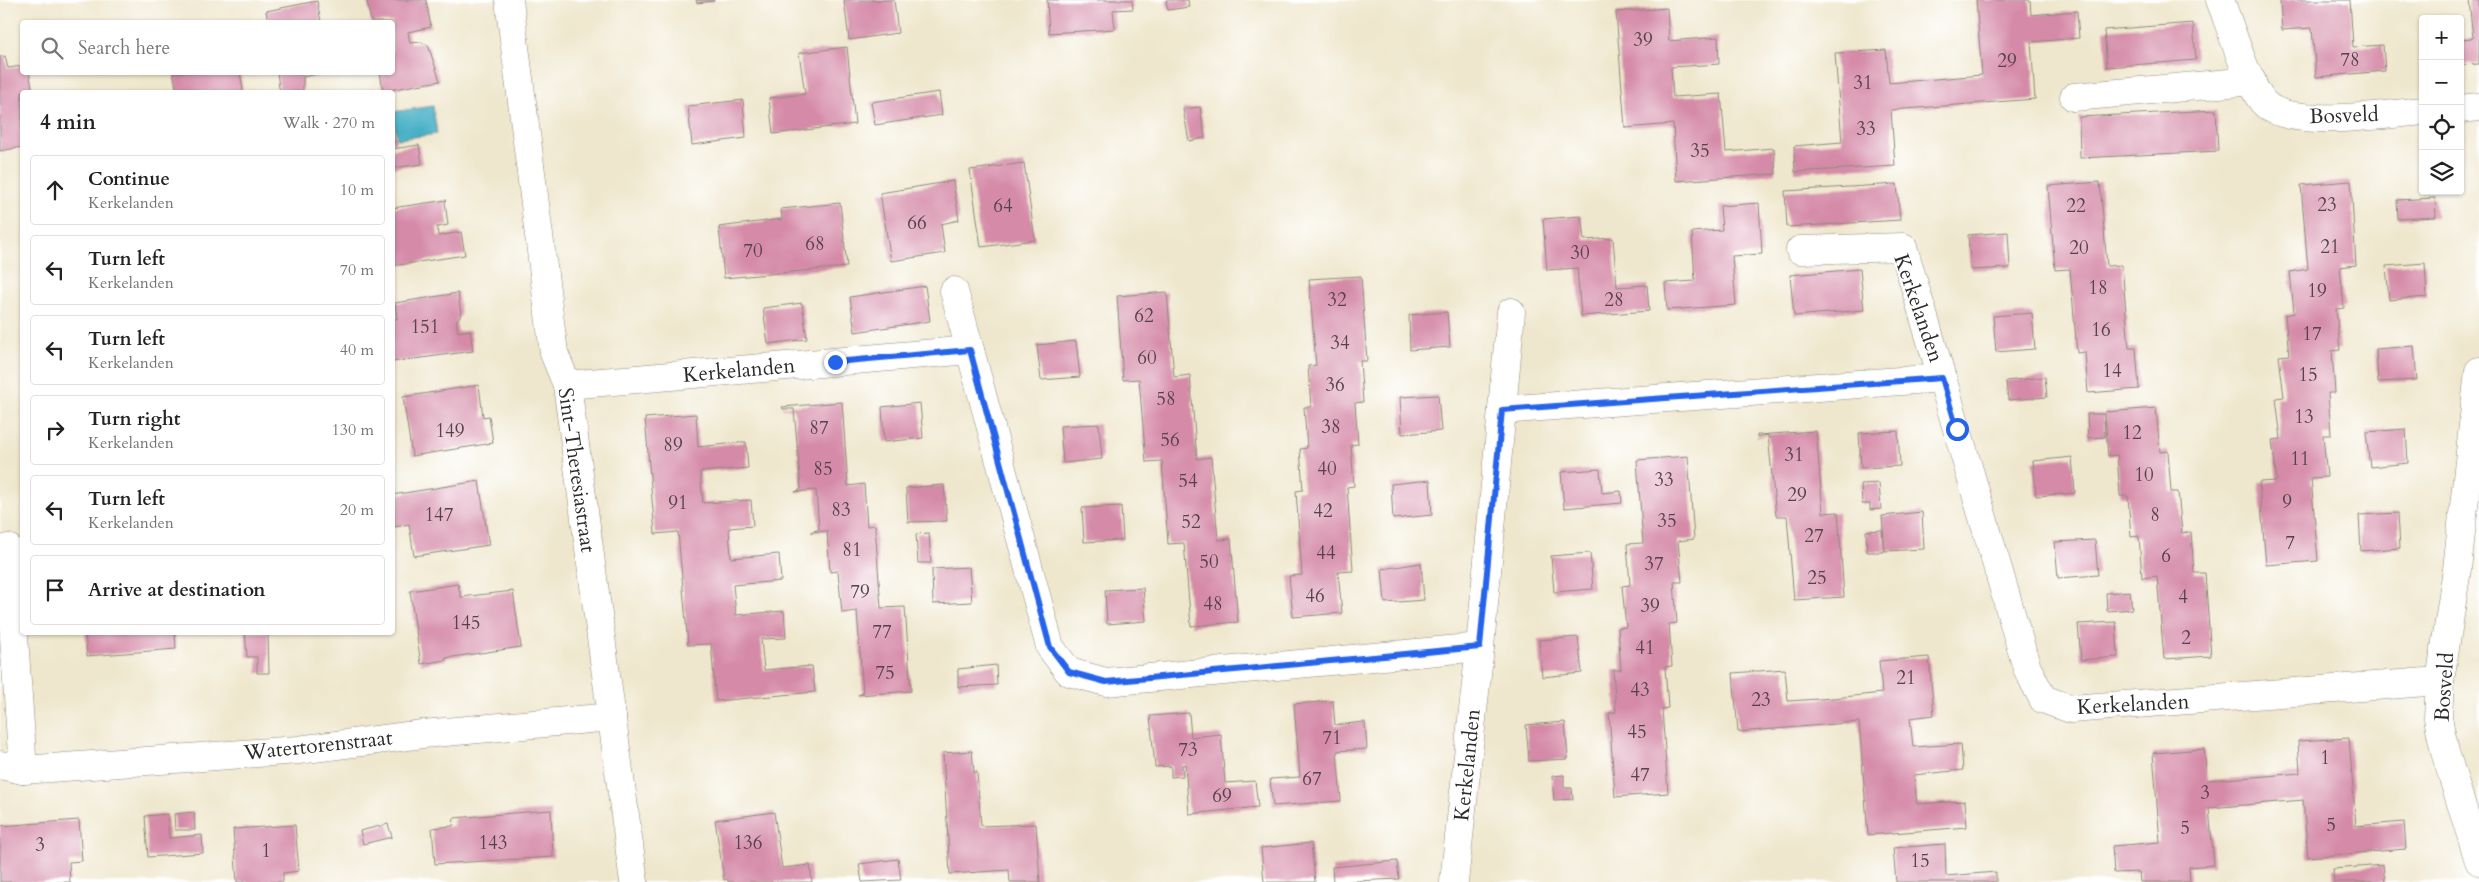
<!DOCTYPE html>
<meta charset="utf-8">
<style>
:root{--surface:#fff;--page:#f6f6f6;--text:#222;--muted:#767676;--line:#e0e0e0}
body{margin:0;font-family:Cardo,serif;background:var(--page);color:var(--text)}
.controls{position:absolute;right:15px;top:15px;display:grid;overflow:hidden;border-radius:5px;box-shadow:0 1px 4px #0004}
.controls button{width:45px;height:45px;display:grid;place-items:center;padding:0;border:0;border-bottom:1px solid var(--line);background:var(--surface);color:var(--text);font:25px sans-serif}
.stop{position:absolute;width:15px;height:15px;margin:-11px;border:4px solid #2563eb;border-radius:50%;background:#fff}
.stop.end{background:#2563eb;border-color:#fff;box-shadow:0 1px 5px #0008}
.list{margin:0;padding:0;list-style:none}
h2{display:flex;justify-content:space-between;align-items:center;height:65px;margin:0;padding:0 20px;font-size:21px}
h2 small{font-size:16px;font-weight:400;color:var(--muted)}
.list li{display:grid;grid-template-columns:32px 1fr auto;gap:15px;align-items:center;box-sizing:border-box;height:70px;margin:0 10px 10px;padding:0 10px;border:1px solid var(--line);border-radius:5px}
.list b{display:block;font-size:19px;white-space:nowrap}
.list p{margin:0;font-size:16px;white-space:nowrap;color:var(--muted)}
.list em{font-size:16px;font-style:normal;color:var(--muted)}
.icon{flex:none;width:28px;height:28px;fill:none;stroke:currentColor;stroke-width:2;stroke-linecap:round;stroke-linejoin:round}
.map{position:relative;flex:none;width:2479px;height:882px;overflow:hidden}
.search{position:absolute;background:var(--surface);box-shadow:0 1px 4px #0004;left:20px;top:20px;width:375px;height:55px;display:flex;align-items:center;gap:12px;box-sizing:border-box;padding:0 18px;border-radius:5px;color:var(--muted);font-size:19px}
.panel{position:absolute;background:var(--surface);box-shadow:0 1px 4px #0004;left:20px;top:90px;width:375px;height:545px;border-radius:5px}
.map>svg:first-child{display:block}
</style>
<div class="map">
<svg width="2479" height="882" viewBox="0 0 2479 882">
<rect width="100%" height="100%" fill="#fff"/>
<filter id="ink" filterUnits="userSpaceOnUse"><feTurbulence type="fractalNoise" baseFrequency=".02" numOctaves="2"/><feDisplacementMap in="SourceGraphic" scale="10" xChannelSelector="R" yChannelSelector="G"/><feConvolveMatrix kernelMatrix="1 2 1 2 8 2 1 2 1" color-interpolation-filters="sRGB"/></filter>
<filter id="wash" filterUnits="userSpaceOnUse"><feTurbulence type="fractalNoise" baseFrequency=".0096" numOctaves="4" result="noise"/><feDisplacementMap in="SourceGraphic" scale="20" xChannelSelector="R" yChannelSelector="G"/><feGaussianBlur stdDeviation="1.12" result="paint"/><feColorMatrix in="noise" values="0 0 0 0 0 0 0 0 0 0 0 0 0 0 0 0 0 1.4 0 .05"/><feComposite in="paint" operator="in"/></filter>
<g filter="url(#wash)">
<rect width="100%" height="100%" fill="#efe7cd"/>
<polygon fill="#47b0c6" stroke="#396e78" points="433,106 437,134 397,139 393,112"/>
<g id="blocks">
<g fill="#d58ba8">
<polygon points="367,0 426,0 431,27 408,32 410,43 421,42 428,45 440,81 383,91 380,72 392,72 392,22 371,22"/>
<polygon points="696,0 714,0 714,1 697,3"/>
<polygon points="844,0 894,0 898,33 849,40"/>
<polygon points="1047,0 1132,0 1133,9 1113,10 1115,29 1049,33"/>
<polygon points="1166,0 1188,0 1189,7 1168,10"/>
<polygon points="1976,0 2030,0 2031,15 2077,11 2079,38 2031,42 2035,99 1891,110 1895,166 1795,172 1794,146 1842,142 1835,53 1886,50 1889,83 1982,75"/>
<polygon points="2280,0 2350,0 2353,47 2383,45 2385,71 2316,77 2312,28 2282,30"/>
<polygon points="2469,0 2479,0 2479,64 2460,65 2460,39 2473,38"/>
<polygon points="317,1 321,22 268,22 266,11"/>
<polygon points="1667,8 1669,41 1718,37 1719,64 1671,67 1673,97 1721,94 1726,152 1774,148 1776,174 1676,181 1673,124 1625,128 1616,12"/>
<polygon points="2193,23 2196,60 2107,67 2104,30"/>
<polygon points="847,47 855,124 773,134 769,98 805,94 799,53"/>
<polygon points="5,56 8,68 22,66 22,72 29,72 33,92 22,92 22,147 0,151 0,57"/>
<polygon points="173,72 240,72 243,90 241,92 177,92"/>
<polygon points="277,72 323,72 323,73 303,77 303,90 299,92 284,92 279,88"/>
<polygon points="939,92 942,115 875,125 871,102"/>
<polygon points="743,100 746,138 692,145 688,106"/>
<polygon points="1200,107 1205,138 1189,141 1183,109"/>
<polygon points="2216,110 2218,151 2080,158 2079,117"/>
<polygon points="392,124 396,142 392,143"/>
<polygon points="419,145 422,164 392,168 392,149"/>
<polygon points="1024,163 1035,240 981,247 970,170"/>
<polygon points="953,181 959,220 941,224 945,253 891,261 880,193"/>
<polygon points="2351,181 2356,265 2340,267 2344,308 2336,309 2340,350 2332,351 2335,393 2328,393 2331,435 2323,435 2327,477 2311,478 2318,561 2266,565 2259,482 2277,481 2272,440 2281,439 2276,398 2284,397 2279,356 2289,355 2285,315 2294,313 2290,272 2308,269 2301,185"/>
<polygon points="2100,182 2107,266 2122,265 2129,348 2136,348 2139,389 2088,393 2085,352 2077,353 2070,269 2055,270 2048,186"/>
<polygon points="1897,184 1900,220 1787,227 1785,191"/>
<polygon points="2435,198 2436,217 2398,219 2397,200"/>
<polygon points="447,200 445,202 448,225 437,227 438,236 461,232 465,255 392,266 392,208"/>
<polygon points="840,203 847,267 724,278 719,227 782,219 781,209"/>
<polygon points="1759,203 1762,254 1732,256 1736,305 1667,310 1665,283 1695,281 1692,232 1722,230 1720,206"/>
<polygon points="1581,216 1584,240 1613,238 1617,287 1647,285 1649,311 1581,316 1577,268 1547,270 1543,219"/>
<polygon points="2008,232 2010,268 1971,270 1968,235"/>
<polygon points="2425,263 2427,297 2389,300 2386,266"/>
<polygon points="1860,269 1864,310 1794,316 1790,275"/>
<polygon points="1361,276 1367,361 1360,361 1363,402 1355,403 1358,444 1351,445 1354,486 1347,487 1353,571 1338,572 1342,613 1293,617 1289,576 1302,575 1296,491 1303,490 1300,449 1307,448 1304,407 1311,407 1308,366 1316,365 1309,279"/>
<polygon points="925,286 930,321 855,332 850,297"/>
<polygon points="1167,292 1174,377 1190,375 1197,459 1211,457 1218,540 1231,539 1238,622 1191,626 1184,543 1168,544 1162,461 1146,462 1139,379 1123,380 1117,296"/>
<polygon points="458,293 461,315 456,321 458,332 470,330 473,351 392,362 392,319 397,319 395,303"/>
<polygon points="802,303 807,339 768,344 763,308"/>
<polygon points="1447,312 1450,347 1410,350 1409,315"/>
<polygon points="2032,313 2035,349 1996,352 1993,316"/>
<polygon points="1076,341 1080,377 1041,380 1037,345"/>
<polygon points="2414,346 2417,380 2378,382 2376,349"/>
<polygon points="2045,377 2047,397 2008,400 2006,381"/>
<polygon points="479,385 483,417 489,416 493,443 412,456 403,397"/>
<polygon points="1438,395 1441,431 1402,434 1400,397"/>
<polygon points="842,402 848,486 864,484 867,526 875,525 881,608 905,607 911,691 858,695 863,693 857,611 842,613 838,571 830,572 827,531 811,532 819,529 816,490 795,492 801,489 794,409 783,409 782,407"/>
<polygon points="920,403 923,438 884,442 882,407"/>
<polygon points="2156,408 2160,452 2168,451 2171,492 2178,492 2182,533 2191,532 2194,573 2205,573 2211,656 2164,659 2157,576 2142,578 2139,536 2131,537 2128,496 2120,496 2117,455 2108,456 2105,412"/>
<polygon points="696,414 698,447 746,442 748,468 700,472 703,503 751,500 753,526 729,528 731,558 779,554 781,581 733,585 736,615 784,611 786,638 761,639 764,670 812,666 815,692 716,701 711,644 688,645 678,532 655,534 645,418"/>
<polygon points="2087,414 2104,414 2105,437 2088,438"/>
<polygon points="1099,424 1102,459 1063,463 1060,426"/>
<polygon points="2406,429 2408,463 2370,467 2366,432"/>
<polygon points="1816,431 1823,513 1838,512 1844,597 1794,600 1787,516 1776,516 1768,435 1757,437 1757,435"/>
<polygon points="1898,431 1900,466 1861,468 1859,433"/>
<polygon points="1688,456 1694,539 1678,541 1682,582 1674,582 1677,623 1669,624 1672,666 1665,667 1668,708 1662,709 1668,793 1615,797 1609,713 1616,712 1613,670 1621,670 1618,628 1626,627 1622,586 1630,585 1627,544 1643,543 1637,460"/>
<polygon points="2072,457 2075,493 2036,496 2033,461"/>
<polygon points="1600,469 1602,493 1621,491 1622,503 1564,508 1561,472"/>
<polygon points="1430,480 1432,515 1393,519 1391,484"/>
<polygon points="479,481 489,545 414,556 409,524 395,527 392,495"/>
<polygon points="1879,483 1881,509 1870,510 1870,504 1862,504 1861,484"/>
<polygon points="944,485 947,521 908,522 906,488"/>
<polygon points="1121,506 1123,540 1084,542 1082,508"/>
<polygon points="1922,512 1924,549 1885,551 1882,516"/>
<polygon points="2398,513 2400,548 2361,551 2359,515"/>
<polygon points="1882,530 1884,552 1867,552 1866,531"/>
<polygon points="929,533 931,563 918,563 916,534"/>
<polygon points="2095,540 2098,575 2058,578 2055,542"/>
<polygon points="1590,553 1593,589 1554,592 1551,556"/>
<polygon points="1421,563 1424,600 1385,603 1382,569"/>
<polygon points="969,567 972,602 933,604 932,569"/>
<polygon points="458,584 461,597 513,591 521,647 446,658 446,660 421,664 410,591"/>
<polygon points="1143,588 1146,621 1107,624 1105,590"/>
<polygon points="2130,591 2132,609 2107,611 2106,593"/>
<polygon points="2116,622 2118,657 2081,660 2078,624"/>
<polygon points="85,632 175,632 176,649 87,656"/>
<polygon points="245,632 268,632 269,673 257,673 257,657 247,657"/>
<polygon points="1578,637 1582,673 1542,677 1539,640"/>
<polygon points="1929,657 1934,715 1910,718 1913,747 1961,744 1963,770 1914,775 1917,804 1965,801 1967,827 1868,835 1859,722 1738,732 1733,673 1785,669 1788,701 1834,698 1882,693 1879,661"/>
<polygon points="996,665 997,685 958,687 958,669"/>
<polygon points="1333,701 1335,725 1365,722 1367,749 1337,751 1341,801 1273,806 1270,779 1300,777 1294,704"/>
<polygon points="1189,713 1191,737 1221,734 1225,783 1255,781 1258,807 1189,814 1185,764 1182,765 1183,776 1171,777 1171,766 1155,767 1150,716"/>
<polygon points="1565,722 1568,759 1529,761 1526,725"/>
<polygon points="2349,738 2356,826 2404,822 2406,849 2308,857 2303,800 2209,808 2214,865 2189,867 2190,882 2140,882 2139,872 2114,873 2112,846 2160,842 2153,753 2204,749 2207,780 2254,777 2300,773 2298,741"/>
<polygon points="972,751 974,772 977,772 981,826 1036,824 1040,882 1010,882 1009,870 950,874 943,753"/>
<polygon points="1564,775 1564,788 1572,788 1573,799 1554,800 1552,776"/>
<polygon points="551,810 553,857 435,864 432,828 453,826 454,818"/>
<polygon points="194,812 195,830 175,830 174,814"/>
<polygon points="774,812 782,868 810,865 812,882 728,882 728,879 724,880 715,820"/>
<polygon points="167,814 169,838 202,835 203,853 148,857 145,816"/>
<polygon points="79,820 82,861 69,862 70,882 0,882 0,826"/>
<polygon points="388,824 392,837 363,844 360,831"/>
<polygon points="295,825 299,871 283,873 283,882 237,882 233,829"/>
<polygon points="1311,843 1315,882 1264,882 1261,848"/>
<polygon points="1945,844 1946,876 1996,872 1996,882 1896,882 1893,848"/>
<polygon points="898,859 901,880 862,882 859,864"/>
<polygon points="1397,861 1399,879 1333,882 1332,867"/>
<polygon points="2383,865 2385,882 2334,882 2333,869"/>
</g>
</g>
</g>
<g filter="url(#ink)">
<use href="#blocks" fill-opacity="0" stroke="#8d897c" stroke-width="1"/>
<g fill="none" stroke-linecap="round" stroke-linejoin="round">
<g stroke="#8d897c" stroke-width="29">
<g id="street">
<polyline points="509,0 554,353 567,385 634,882"/>
<path d="M2220,0c10,25 27,83 43,102 23,28 125,12 160,9"/>
<polyline points="2074,97 2252,81"/>
<polyline points="2460,109 2479,107"/>
<polyline points="1800,250 1903,247 1942,378"/>
<polyline points="954,291 970,350"/>
<polyline points="2479,371 2457,569 2440,681 2438,718 2445,752 2479,861"/>
<polyline points="567,385 970,350 1050,647 1069,672 1106,682 1480,647"/>
<polyline points="1502,410 1942,378 2027,668 2043,699 2071,709 2440,681"/>
<polyline points="8,548 23,770"/>
<polyline points="0,765 23,770 298,750 423,734 612,717"/>
<polyline points="1454,882 1480,647 1511,312"/>
</g>
</g>
<use href="#street" stroke="#fff" stroke-width="28"/>
</g>
</g>
<g fill="none" stroke-linecap="round" stroke-linejoin="round" filter="url(#ink)">
<polyline stroke="#2563eb" stroke-width="6" points="835,362 970,350 1050,647 1069,672 1106,682 1480,647 1502,410 1942,378 1957,429"/>
</g>
<g text-anchor="middle" stroke-width="4" stroke-linejoin="round" paint-order="stroke">
<g font-size="19" fill="#56434a">
<text x="1643" y="46">39</text>
<text x="2350" y="66">78</text>
<text x="2007" y="67">29</text>
<text x="1863" y="89">31</text>
<text x="1866" y="135">33</text>
<text x="1700" y="157">35</text>
<text x="2327" y="211">23</text>
<text x="1003" y="212">64</text>
<text x="2076" y="212">22</text>
<text x="917" y="229">66</text>
<text x="815" y="250">68</text>
<text x="2330" y="253">21</text>
<text x="2079" y="254">20</text>
<text x="753" y="257">70</text>
<text x="1580" y="259">30</text>
<text x="2098" y="294">18</text>
<text x="2317" y="297">19</text>
<text x="1337" y="306">32</text>
<text x="1614" y="306">28</text>
<text x="1144" y="322">62</text>
<text x="425" y="333">151</text>
<text x="2101" y="336">16</text>
<text x="2312" y="340">17</text>
<text x="1340" y="349">34</text>
<text x="1147" y="364">60</text>
<text x="2112" y="377">14</text>
<text x="2308" y="381">15</text>
<text x="1335" y="391">36</text>
<text x="1166" y="405">58</text>
<text x="2304" y="423">13</text>
<text x="1331" y="433">38</text>
<text x="819" y="434">87</text>
<text x="450" y="437">149</text>
<text x="2132" y="439">12</text>
<text x="1170" y="446">56</text>
<text x="673" y="451">89</text>
<text x="1794" y="461">31</text>
<text x="2300" y="465">11</text>
<text x="823" y="475">85</text>
<text x="1327" y="475">40</text>
<text x="2144" y="481">10</text>
<text x="1664" y="486">33</text>
<text x="1188" y="487">54</text>
<text x="1797" y="501">29</text>
<text x="2287" y="508">9</text>
<text x="678" y="509">91</text>
<text x="841" y="516">83</text>
<text x="1323" y="517">42</text>
<text x="439" y="521">147</text>
<text x="2155" y="521">8</text>
<text x="1667" y="527">35</text>
<text x="1191" y="528">52</text>
<text x="1814" y="542">27</text>
<text x="2290" y="549">7</text>
<text x="852" y="556">81</text>
<text x="1326" y="559">44</text>
<text x="2166" y="562">6</text>
<text x="1209" y="568">50</text>
<text x="1654" y="570">37</text>
<text x="1817" y="584">25</text>
<text x="860" y="598">79</text>
<text x="1315" y="602">46</text>
<text x="2183" y="603">4</text>
<text x="1213" y="610">48</text>
<text x="1650" y="612">39</text>
<text x="466" y="629">145</text>
<text x="882" y="638">77</text>
<text x="2186" y="644">2</text>
<text x="1645" y="654">41</text>
<text x="885" y="679">75</text>
<text x="1906" y="684">21</text>
<text x="1640" y="696">43</text>
<text x="1761" y="706">23</text>
<text x="1637" y="738">45</text>
<text x="1332" y="744">71</text>
<text x="1188" y="756">73</text>
<text x="2325" y="764">1</text>
<text x="1640" y="781">47</text>
<text x="1312" y="785">67</text>
<text x="2205" y="799">3</text>
<text x="1222" y="802">69</text>
<text x="2331" y="831">5</text>
<text x="2185" y="834">5</text>
<text x="493" y="849">143</text>
<text x="748" y="849">136</text>
<text x="40" y="851">3</text>
<text x="266" y="857">1</text>
<text x="1920" y="867">15</text>
</g>
<g font-size="21" fill="#2b2b2b" stroke="#fff">
<text transform="translate(2344 115) rotate(-2)" y="7">Bosveld</text>
<text transform="translate(1919 308) rotate(71)" y="7">Kerkelanden</text>
<text transform="translate(739 370) rotate(-5)" y="7">Kerkelanden</text>
<text transform="translate(577 470) rotate(82)" y="7">Sint-Theresiastraat</text>
<text transform="translate(2444 687) rotate(-86)" y="7">Bosveld</text>
<text transform="translate(2133 704) rotate(-3)" y="7">Kerkelanden</text>
<text transform="translate(318 745) rotate(-6)" y="7">Watertorenstraat</text>
<text transform="translate(1467 765) rotate(-84)" y="7">Kerkelanden</text>
</g>
</g>
</svg>
<div class="controls">
<button>+</button>
<button>−</button>
<button><svg class="icon" aria-label="locate" viewBox="0 0 24 24"><circle cx="12" cy="12" r="6"/><path d="M12 2v4M12 18v4M2 12h4M18 12h4"/></svg></button>
<button><svg class="icon" aria-label="layers" viewBox="0 0 24 24"><path d="M12 4l9 5-9 5-9-5zM3 14l9 5 9-5"/></svg></button>
</div>
<div class="stop" style="left:1957px;top:429px"></div>
<div class="stop end" style="left:835px;top:362px"></div>
<div class="search"><svg class="icon" aria-label="search" viewBox="0 0 24 24"><circle cx="10" cy="10" r="6"/><path d="M15 15l6 6"/></svg>Search here</div>
<section class="panel">
<h2>4 min<small>Walk · 270 m</small></h2>
<ul class="list">
<li><svg class="icon" aria-label="ahead" viewBox="0 0 24 24"><path d="M12 20V5M6 11l6-6 6 6"/></svg><div><b>Continue</b><p>Kerkelanden</p></div><em>10 m</em></li>
<li><svg class="icon" aria-label="left" viewBox="0 0 24 24"><path d="M17 20v-9H6M10 6l-5 5 5 5"/></svg><div><b>Turn left</b><p>Kerkelanden</p></div><em>70 m</em></li>
<li><svg class="icon" aria-label="left" viewBox="0 0 24 24"><path d="M17 20v-9H6M10 6l-5 5 5 5"/></svg><div><b>Turn left</b><p>Kerkelanden</p></div><em>40 m</em></li>
<li><svg class="icon" aria-label="right" viewBox="0 0 24 24"><path d="M7 20v-9h11M14 6l5 5-5 5"/></svg><div><b>Turn right</b><p>Kerkelanden</p></div><em>130 m</em></li>
<li><svg class="icon" aria-label="left" viewBox="0 0 24 24"><path d="M17 20v-9H6M10 6l-5 5 5 5"/></svg><div><b>Turn left</b><p>Kerkelanden</p></div><em>20 m</em></li>
<li><svg class="icon" aria-label="arrive" viewBox="0 0 24 24"><path d="M6 21V4h12l-3 4 3 4H6"/></svg><div><b>Arrive at destination</b></div></li>
</ul>
</section>
</div>
